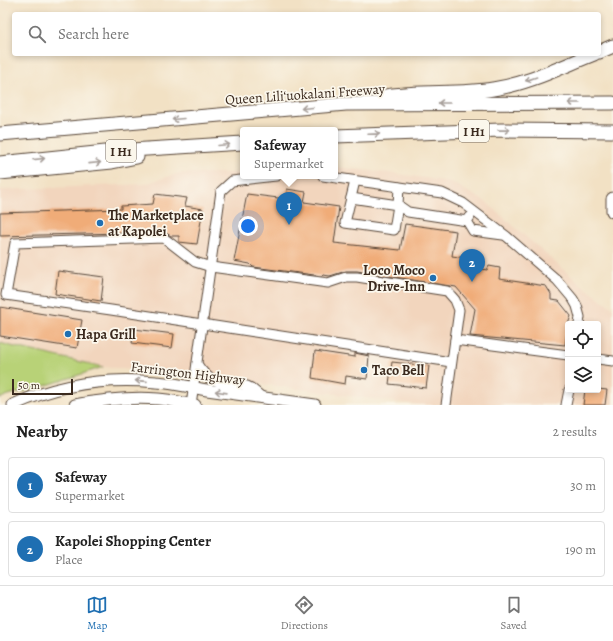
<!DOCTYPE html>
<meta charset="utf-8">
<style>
:root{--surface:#fff;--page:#f2f2f2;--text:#222;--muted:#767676;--line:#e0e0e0;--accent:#1f6fb2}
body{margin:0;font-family:Alegreya,serif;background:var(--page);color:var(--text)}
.controls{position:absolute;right:12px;bottom:12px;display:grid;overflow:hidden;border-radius:4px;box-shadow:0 2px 6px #0003}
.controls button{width:36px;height:36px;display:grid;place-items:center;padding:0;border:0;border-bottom:1px solid var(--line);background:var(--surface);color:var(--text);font:20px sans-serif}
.scale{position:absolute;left:12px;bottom:10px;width:61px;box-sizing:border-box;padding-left:4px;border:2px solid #3b2a1e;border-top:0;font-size:11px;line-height:14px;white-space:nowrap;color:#3b2a1e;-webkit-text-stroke:3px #fbf7ec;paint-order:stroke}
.you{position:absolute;left:248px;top:226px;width:14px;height:14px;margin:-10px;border:3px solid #fff;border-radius:50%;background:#1a73e8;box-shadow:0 0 0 6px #1a73e833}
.badge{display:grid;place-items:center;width:26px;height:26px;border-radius:50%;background:var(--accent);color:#fff;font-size:13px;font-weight:700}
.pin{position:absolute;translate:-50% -33px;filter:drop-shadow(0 1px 2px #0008)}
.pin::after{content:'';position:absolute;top:21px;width:14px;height:12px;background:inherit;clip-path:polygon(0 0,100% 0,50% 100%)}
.popup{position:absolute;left:240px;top:127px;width:98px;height:52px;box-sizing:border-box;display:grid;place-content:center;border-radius:4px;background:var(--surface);filter:drop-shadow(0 1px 3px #0005);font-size:13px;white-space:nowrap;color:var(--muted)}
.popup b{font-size:15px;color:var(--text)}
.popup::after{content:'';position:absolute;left:50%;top:100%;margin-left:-8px;border:8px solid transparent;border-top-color:var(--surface)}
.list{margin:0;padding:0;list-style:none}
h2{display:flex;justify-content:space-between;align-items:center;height:52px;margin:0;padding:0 16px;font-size:17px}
h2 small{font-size:13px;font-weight:400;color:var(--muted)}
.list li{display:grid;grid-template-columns:26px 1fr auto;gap:12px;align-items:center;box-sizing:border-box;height:56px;margin:0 8px 8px;padding:0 8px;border:1px solid var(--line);border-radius:4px}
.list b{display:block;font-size:15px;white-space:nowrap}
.list p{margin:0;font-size:13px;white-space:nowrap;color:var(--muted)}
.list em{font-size:13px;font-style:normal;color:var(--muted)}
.icon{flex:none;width:22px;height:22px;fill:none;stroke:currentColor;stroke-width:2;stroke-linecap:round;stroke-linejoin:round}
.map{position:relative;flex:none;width:613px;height:405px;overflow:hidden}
.search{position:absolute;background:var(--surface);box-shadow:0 2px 6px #0003;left:12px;right:12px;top:12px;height:44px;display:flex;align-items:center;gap:10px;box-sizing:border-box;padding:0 14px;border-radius:4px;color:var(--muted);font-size:15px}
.sheet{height:180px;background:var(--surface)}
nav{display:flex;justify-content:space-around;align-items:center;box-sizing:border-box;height:56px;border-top:1px solid var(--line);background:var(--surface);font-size:11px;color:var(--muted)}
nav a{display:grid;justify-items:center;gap:2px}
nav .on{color:var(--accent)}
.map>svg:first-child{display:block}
</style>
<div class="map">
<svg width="613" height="405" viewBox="0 0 613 405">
<rect width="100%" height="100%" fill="#fbf7ec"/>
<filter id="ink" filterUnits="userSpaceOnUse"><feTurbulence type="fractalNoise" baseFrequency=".025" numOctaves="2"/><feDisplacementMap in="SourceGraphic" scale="8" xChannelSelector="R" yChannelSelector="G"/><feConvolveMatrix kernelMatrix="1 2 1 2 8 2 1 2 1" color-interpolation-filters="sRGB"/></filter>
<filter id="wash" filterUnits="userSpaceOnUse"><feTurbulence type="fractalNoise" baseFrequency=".012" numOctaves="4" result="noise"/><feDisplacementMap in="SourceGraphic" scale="16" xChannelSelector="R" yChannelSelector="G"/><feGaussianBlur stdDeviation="0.9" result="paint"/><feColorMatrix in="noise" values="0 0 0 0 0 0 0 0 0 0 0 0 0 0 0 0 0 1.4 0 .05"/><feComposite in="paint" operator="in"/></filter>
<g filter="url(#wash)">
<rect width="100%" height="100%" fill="#f2e1c4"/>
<path fill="#f2d5bd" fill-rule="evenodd" d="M335,167l63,7 53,8 35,20 94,82 33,24v97h-194l-240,-32 -76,-6 -103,-24v-153l145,-6 34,-11h55l9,-1v4h92zM568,324h30v66h-30z"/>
<path fill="#b8d277" stroke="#7a7e4a" d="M0,343l11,3 92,21c-24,8 -48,16 -73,23 -8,2 -23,4 -30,9z"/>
<g id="blocks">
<g fill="#f0ac78">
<polygon points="287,189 306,192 304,202 339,207 334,243 400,250 405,224 456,231 452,256 466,258 466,266 487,270 489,266 500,268 499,279 546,286 551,294 551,300 559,301 571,316 568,324 565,345 470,336 475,309 456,287 357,271 346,271 330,276 323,275 322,276 253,267 250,264 234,261 247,194 286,199"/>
<polygon points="155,194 187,198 185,206 203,209 197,244 179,242 179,236 171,236 164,232 0,236 0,213 121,209 121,206 153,204"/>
<polygon points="58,271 104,277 101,301 55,294"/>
<polygon points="0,307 82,320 77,348 0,336"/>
<polygon points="134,329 174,334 172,348 132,343"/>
<polygon points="315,351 355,357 355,353 369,356 367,379 346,376 345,384 312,378"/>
<polygon points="392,362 429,366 426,388 389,384"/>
<polygon points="598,389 607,390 605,405 583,405 585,390"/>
</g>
</g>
</g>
<g filter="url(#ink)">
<use href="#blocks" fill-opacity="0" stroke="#564537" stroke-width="1"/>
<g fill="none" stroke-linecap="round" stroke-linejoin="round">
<g stroke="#564537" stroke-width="11">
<g id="minor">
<polyline points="323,176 442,193 463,203 505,235 557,280 573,299 577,306 580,317 579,324"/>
<polyline points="355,181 345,223 394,230 398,205 408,212 467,221"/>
<polyline points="351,198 398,205 399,187"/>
<polyline points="470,217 467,221 473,231 503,235"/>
<polyline points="455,340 568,355"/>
<polyline points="598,359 613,361"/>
<path d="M197,364c14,22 27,19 50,22l4,2 12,10"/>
<polyline points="191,405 221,191 232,181 276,176"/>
<polyline points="446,405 459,310 455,300 447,291 357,277 346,277 328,283 211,267 195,262 164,238 15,243 6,295 111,310 451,362"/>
<polyline points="566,405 569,390"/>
</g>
</g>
<g stroke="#564537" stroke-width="13">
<g id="major">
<path d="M13,405c46,-21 92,-28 143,-23 17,1 34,5 51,8 36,5 72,10 108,15"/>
<path d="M75,405c27,-5 56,-8 83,-6 12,1 25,4 37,6"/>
</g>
</g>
<g stroke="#564537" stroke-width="15">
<g id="highway">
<polyline points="599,52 613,46"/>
<path d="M386,96c35,-6 72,-1 107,-7 35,-5 68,-22 101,-35"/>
<polyline points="0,134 346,104 613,103"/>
<polyline points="335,136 501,130 613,131"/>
<polyline points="0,163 115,151 243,143"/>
<polyline points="0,173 112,162 137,157"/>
<polyline points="613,199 613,211"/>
</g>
</g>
<use href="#minor" stroke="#fff" stroke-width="9"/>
<use href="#major" stroke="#fff" stroke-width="11"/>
<use href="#highway" stroke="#fff" stroke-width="13"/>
</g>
<defs><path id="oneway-shaft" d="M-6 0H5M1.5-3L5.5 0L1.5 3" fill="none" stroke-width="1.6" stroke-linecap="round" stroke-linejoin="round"/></defs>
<g stroke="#a79f9a">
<use href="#oneway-shaft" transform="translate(531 79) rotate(161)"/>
<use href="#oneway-shaft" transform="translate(444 103) rotate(180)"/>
<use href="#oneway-shaft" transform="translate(574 103) rotate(-180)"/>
<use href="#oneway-shaft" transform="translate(307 108) rotate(175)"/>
<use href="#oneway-shaft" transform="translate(178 119) rotate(175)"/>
<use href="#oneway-shaft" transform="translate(504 130) rotate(-1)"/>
<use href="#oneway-shaft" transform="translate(374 134) rotate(-2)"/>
<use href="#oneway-shaft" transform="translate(224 145) rotate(-5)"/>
<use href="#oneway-shaft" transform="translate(39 159) rotate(-6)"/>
<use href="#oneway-shaft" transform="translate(95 163) rotate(-6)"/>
<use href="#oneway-shaft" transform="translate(141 381) rotate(-176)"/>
<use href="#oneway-shaft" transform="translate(221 392) rotate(-172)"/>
</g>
</g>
<g fill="#1f6fb2" stroke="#fbf7ec" stroke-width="1.5">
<circle cx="100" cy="223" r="4"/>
<circle cx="433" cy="278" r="4"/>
<circle cx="68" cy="334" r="4"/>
<circle cx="364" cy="370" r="4"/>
</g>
<g text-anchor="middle" stroke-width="3.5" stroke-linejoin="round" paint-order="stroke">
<g fill="#fbf7ec" stroke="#75685c" stroke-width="1">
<rect x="459" y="120" width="30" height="22" rx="3"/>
<rect x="106" y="140" width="30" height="22" rx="3"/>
</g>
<g font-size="13" font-weight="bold" fill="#3b2a1e">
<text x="474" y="136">I H1</text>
<text x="121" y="156">I H1</text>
</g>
<g font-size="14" fill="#3b2a1e" stroke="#fbf7ec">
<text transform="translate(305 94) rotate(-4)" y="5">Queen Liliʻuokalani Freeway</text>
<text transform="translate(188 373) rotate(7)" y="5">Farrington Highway</text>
</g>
<g font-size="14" font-weight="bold" fill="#3b2a1e" stroke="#fbf7ec" text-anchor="start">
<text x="108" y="220">The Marketplace<tspan x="108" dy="16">at Kapolei</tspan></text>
<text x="425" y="275" text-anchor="end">Loco Moco<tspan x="425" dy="16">Drive-Inn</tspan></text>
<text x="76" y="339">Hapa Grill</text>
<text x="372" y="375">Taco Bell</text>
</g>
</g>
</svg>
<div class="controls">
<button><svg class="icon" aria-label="locate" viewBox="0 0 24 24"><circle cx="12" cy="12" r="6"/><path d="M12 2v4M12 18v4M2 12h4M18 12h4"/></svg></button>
<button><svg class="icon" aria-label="layers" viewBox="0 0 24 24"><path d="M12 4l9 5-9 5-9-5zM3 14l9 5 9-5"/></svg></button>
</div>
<div class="scale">50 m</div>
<div class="you"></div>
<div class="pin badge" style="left:289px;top:225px">1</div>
<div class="popup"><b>Safeway</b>Supermarket</div>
<div class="pin badge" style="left:472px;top:282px">2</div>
<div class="search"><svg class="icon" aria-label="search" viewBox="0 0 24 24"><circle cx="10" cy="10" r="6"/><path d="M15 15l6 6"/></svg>Search here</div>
</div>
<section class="sheet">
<h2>Nearby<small>2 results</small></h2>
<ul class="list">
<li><span class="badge">1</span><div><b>Safeway</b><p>Supermarket</p></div><em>30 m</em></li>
<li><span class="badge">2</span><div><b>Kapolei Shopping Center</b><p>Place</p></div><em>190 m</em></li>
</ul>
</section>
<nav>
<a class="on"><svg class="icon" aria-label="map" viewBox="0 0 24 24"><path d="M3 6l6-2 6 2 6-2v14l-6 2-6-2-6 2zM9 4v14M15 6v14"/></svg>Map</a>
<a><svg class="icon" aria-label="directions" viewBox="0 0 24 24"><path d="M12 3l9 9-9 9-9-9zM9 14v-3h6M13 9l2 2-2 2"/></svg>Directions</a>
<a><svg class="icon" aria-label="saved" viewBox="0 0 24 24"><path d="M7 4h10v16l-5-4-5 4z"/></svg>Saved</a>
</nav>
